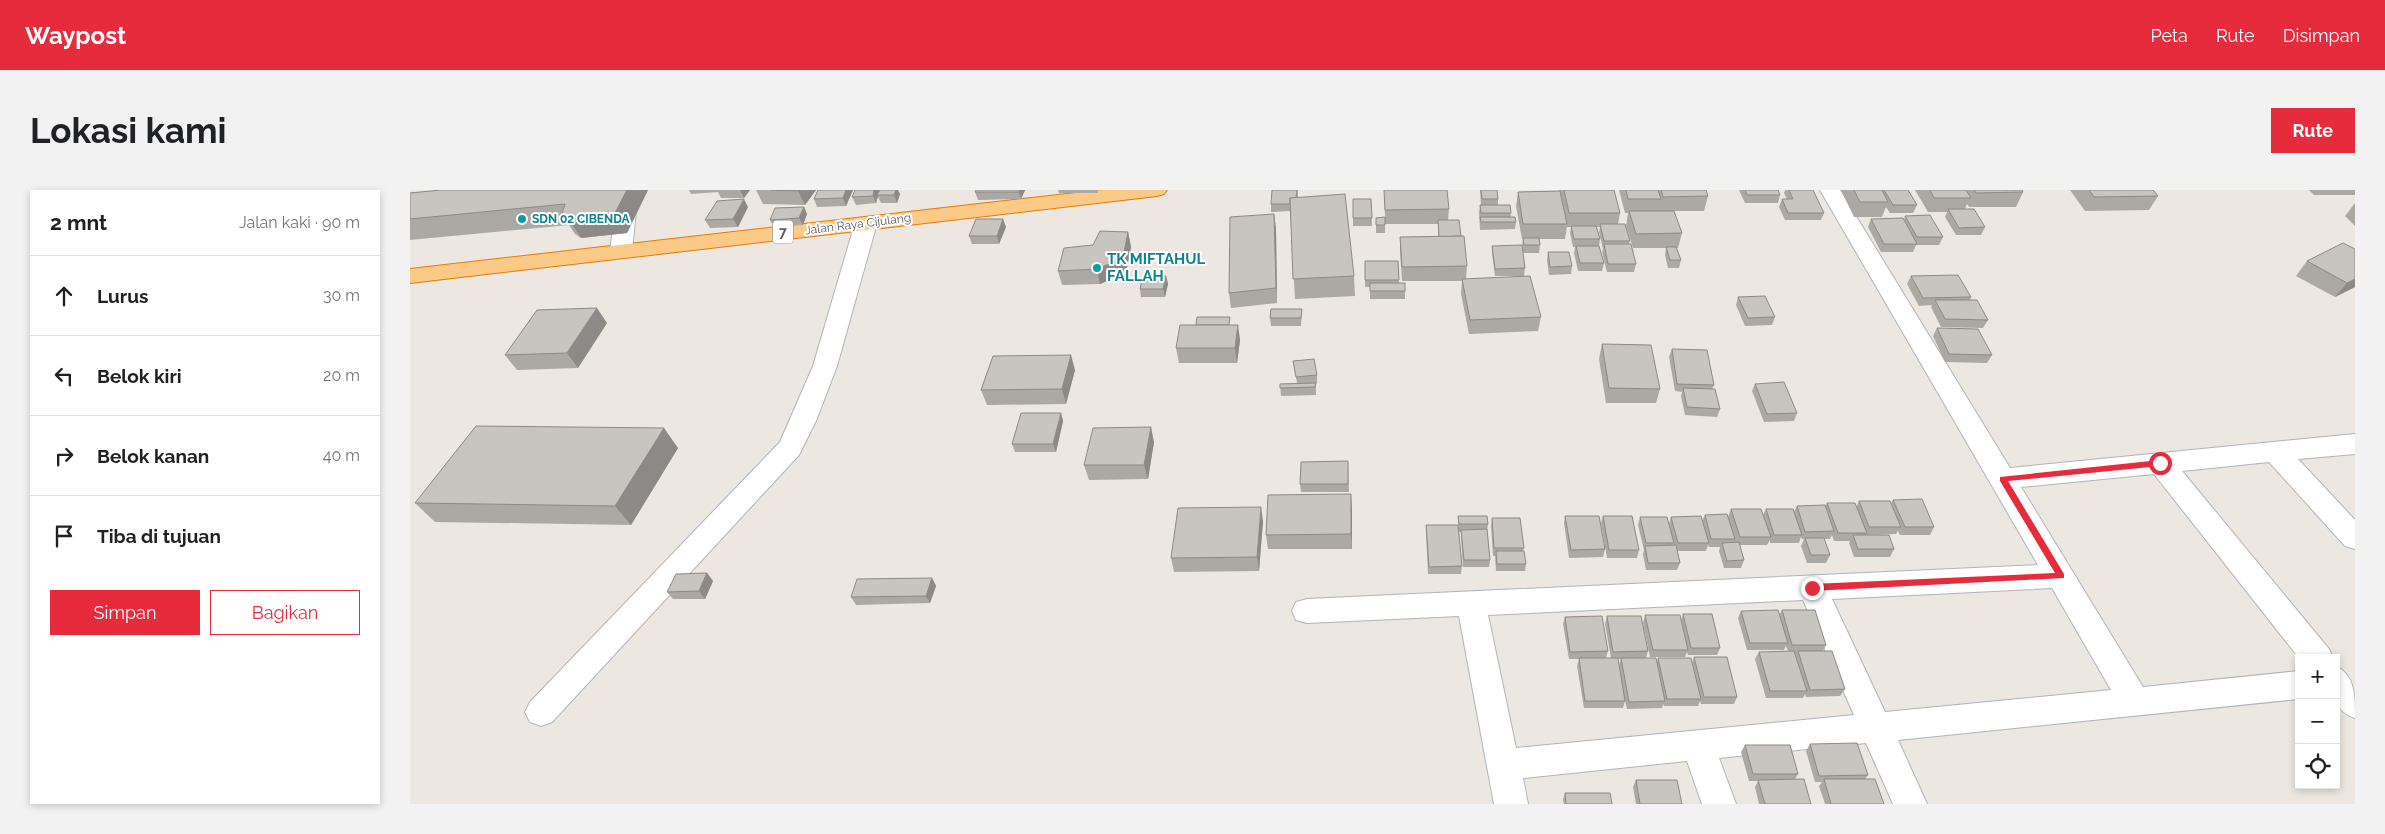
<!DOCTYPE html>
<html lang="id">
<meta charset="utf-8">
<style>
:root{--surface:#fff;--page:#f2f2f2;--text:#202124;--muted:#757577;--line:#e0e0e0;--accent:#e62b3d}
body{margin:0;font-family:Raleway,sans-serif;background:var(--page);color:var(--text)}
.controls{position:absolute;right:15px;bottom:15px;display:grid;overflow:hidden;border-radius:0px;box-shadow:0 2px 8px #0003}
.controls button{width:45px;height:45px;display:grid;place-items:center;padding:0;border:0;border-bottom:1px solid var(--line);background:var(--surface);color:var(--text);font:25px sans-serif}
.stop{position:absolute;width:15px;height:15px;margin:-11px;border:4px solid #e62b3d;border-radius:50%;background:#fff}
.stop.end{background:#e62b3d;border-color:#fff;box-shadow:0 1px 5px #0008}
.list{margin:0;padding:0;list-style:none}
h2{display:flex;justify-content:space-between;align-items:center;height:65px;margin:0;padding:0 20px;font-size:21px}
h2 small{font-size:16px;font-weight:400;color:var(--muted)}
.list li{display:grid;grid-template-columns:32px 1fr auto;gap:15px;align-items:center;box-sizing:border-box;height:80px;padding:0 20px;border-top:1px solid var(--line)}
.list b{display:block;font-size:19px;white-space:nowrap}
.list em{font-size:16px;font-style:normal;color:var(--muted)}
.actions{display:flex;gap:10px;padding:15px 20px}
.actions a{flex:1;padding:11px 0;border:1px solid var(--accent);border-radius:0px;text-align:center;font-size:18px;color:var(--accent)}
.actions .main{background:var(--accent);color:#fff}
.icon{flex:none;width:28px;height:28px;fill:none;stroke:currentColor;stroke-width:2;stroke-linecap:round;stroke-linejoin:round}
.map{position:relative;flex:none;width:1945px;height:614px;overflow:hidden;border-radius:0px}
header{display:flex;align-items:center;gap:30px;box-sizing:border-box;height:70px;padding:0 25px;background:var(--accent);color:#fff}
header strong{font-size:24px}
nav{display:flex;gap:28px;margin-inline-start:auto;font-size:18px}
.intro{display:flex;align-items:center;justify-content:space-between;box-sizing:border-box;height:120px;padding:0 30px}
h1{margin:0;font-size:35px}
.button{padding:12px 22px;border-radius:0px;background:var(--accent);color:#fff;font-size:18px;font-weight:700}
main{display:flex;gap:30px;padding:0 30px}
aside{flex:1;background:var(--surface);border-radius:0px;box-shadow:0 2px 8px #0003}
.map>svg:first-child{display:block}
</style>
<header>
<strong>Waypost</strong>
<nav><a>Peta</a><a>Rute</a><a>Disimpan</a></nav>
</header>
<div class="intro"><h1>Lokasi kami</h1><a class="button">Rute</a></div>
<main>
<aside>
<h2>2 mnt<small>Jalan kaki · 90 m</small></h2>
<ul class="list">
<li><svg class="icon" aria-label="ahead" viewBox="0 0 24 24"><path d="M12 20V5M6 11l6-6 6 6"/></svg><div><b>Lurus</b></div><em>30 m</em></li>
<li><svg class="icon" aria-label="left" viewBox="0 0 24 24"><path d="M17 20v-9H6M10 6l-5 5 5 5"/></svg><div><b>Belok kiri</b></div><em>20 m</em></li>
<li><svg class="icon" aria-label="right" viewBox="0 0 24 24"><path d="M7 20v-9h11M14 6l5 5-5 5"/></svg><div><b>Belok kanan</b></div><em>40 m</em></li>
<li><svg class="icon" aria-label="arrive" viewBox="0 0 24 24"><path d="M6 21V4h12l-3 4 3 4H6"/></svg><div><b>Tiba di tujuan</b></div></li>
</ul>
<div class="actions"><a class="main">Simpan</a><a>Bagikan</a></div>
</aside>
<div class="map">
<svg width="1945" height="614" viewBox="0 0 1945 614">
<rect width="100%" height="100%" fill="#ece7e0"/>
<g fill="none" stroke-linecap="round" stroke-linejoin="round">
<g stroke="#b1b4b8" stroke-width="2">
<g id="minor">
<polygon points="208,0 228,0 222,61 219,66 211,68 203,66 200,61"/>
<path d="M1410,0h20l170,278 345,-34v20l-57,5 57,61v29l-10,-3 -76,-84 -87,9 147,178 4,9h-34l-145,-184 -133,13 122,200 156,-16v28l-401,41 29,64h-34l-27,-61 -147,15 17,46h-34l-15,-43 -164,17 5,26h-34l-35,-188 -152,7 -11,-3 -4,-9 4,-9 11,-3 731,-34zM1642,398l59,102 -226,22 -53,-113zM1393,410l51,115 -338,33 -28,-133z"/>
<polygon points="456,27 464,28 467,33 427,176 406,231 389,265 142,532 131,536 120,532 115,522 120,512 370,252 403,176 445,33 448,28"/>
<path d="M1926,476c19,10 19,29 19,52 -26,-9 -19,-28 -19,-52z"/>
</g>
</g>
<g stroke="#e87a03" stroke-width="2">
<polygon id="highway" points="692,0 757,0 754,4 747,6 0,93 0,79"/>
</g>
<use href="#minor" fill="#fff" fill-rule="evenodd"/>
<use href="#highway" fill="#fbca87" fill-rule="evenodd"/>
</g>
<g fill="#aca9a4" fill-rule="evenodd">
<polygon points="31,0 238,0 217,43 171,48 165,44 159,35 0,50 0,3"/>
<polygon points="279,0 340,0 334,8 311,8 308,2 281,4"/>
<polygon points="346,0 406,0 395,15 353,14"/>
<polygon points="408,0 443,0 436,16 407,17 404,9"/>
<polygon points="445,0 469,0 469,1 490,4 487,13 471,13 468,7 466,13 446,15 442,7"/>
<polygon points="615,0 611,9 568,10 565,2"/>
<polygon points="648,0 688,0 688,3 649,3"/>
<polygon points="888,0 888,8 944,86 945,106 885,109 880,21 861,22 861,14"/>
<polygon points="974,0 1039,19 1038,30 1051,46 1057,76 1056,89 1131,127 1128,141 1059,144 1051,104 1052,91 992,91 990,62 990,47 1028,47 1028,34 975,34 975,43 966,43 966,28 975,27"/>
<polygon points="1070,0 1087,0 1088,9 1088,15 1101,23 1101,27 1106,32 1105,39 1070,40 1069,23 1070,15 1071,15"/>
<polygon points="1149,0 1204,0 1210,23 1208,34 1220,51 1219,54 1226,74 1224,82 1197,82 1192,62 1193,59 1189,42 1190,37 1187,37 1190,49 1189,56 1194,73 1192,81 1168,81 1164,63 1165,57 1163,57 1160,43 1161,37 1157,37 1157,36 1155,49 1129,49 1130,55 1129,63 1113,63 1115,78 1114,86 1085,86 1082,63 1082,56 1112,56 1113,49 1112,49 1106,16 1108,2 1150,1"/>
<polygon points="1209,0 1296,0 1298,6 1294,21 1264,21 1272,43 1268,58 1267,58 1271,70 1269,78 1258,78 1255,65 1256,58 1223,58 1216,36 1218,23 1215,23"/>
<polygon points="1329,0 1368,0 1370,5 1368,13 1335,13"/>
<polygon points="1375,0 1403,0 1414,23 1411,30 1375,30 1369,17 1372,9 1377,9 1374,3"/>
<polygon points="1431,0 1498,0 1507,15 1503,23 1480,23 1476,17 1472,27 1444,27"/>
<polygon points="1505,0 1612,0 1613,2 1606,17 1559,17 1557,14 1555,19 1575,37 1571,45 1546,45 1535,27 1537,22 1518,22"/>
<polygon points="1660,0 1743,0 1748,6 1739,20 1675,21"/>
<polygon points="1899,0 1945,0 1945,5 1904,5"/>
<polygon points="943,9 961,9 962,36 943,36"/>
<polygon points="1945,13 1945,36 1935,26"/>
<polygon points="338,17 328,37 300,38 295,30"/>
<polygon points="394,17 397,24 393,35 364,37 360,30"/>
<polygon points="864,24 866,39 867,113 821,118 819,103"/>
<polygon points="1495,26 1533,47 1529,55 1506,55 1503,62 1471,62 1458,37 1461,29 1494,30"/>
<polygon points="596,37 589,54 562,54 559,46"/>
<polygon points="718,42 721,57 716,83 690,94 652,95 648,81 683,55"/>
<polygon points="1945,59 1945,97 1925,107 1886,86 1897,71"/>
<polygon points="1138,62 1162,76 1161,84 1139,85 1137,70"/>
<polygon points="955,71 988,71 989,93 995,93 995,109 960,109 960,97 955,97"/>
<polygon points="756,86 758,94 755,107 731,107 730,99"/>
<polygon points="1501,86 1561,107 1560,110 1578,130 1573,138 1531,137 1521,117 1522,115 1509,116 1497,94"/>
<polygon points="1328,107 1365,127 1362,135 1335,136 1326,115"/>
<polygon points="892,119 891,136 861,136 860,128"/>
<polygon points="197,133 168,178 107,180 95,165"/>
<polygon points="821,135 830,150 827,173 769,173 766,158"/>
<polygon points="1527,138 1582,165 1577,173 1535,172 1523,146"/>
<polygon points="1192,154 1250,199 1246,213 1196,213 1189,169"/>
<polygon points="1262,159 1304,195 1302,199 1310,219 1307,227 1275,225 1271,206 1272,202 1265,201 1259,167"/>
<polygon points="883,171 907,185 907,193 906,193 906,205 871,206 870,194 887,193"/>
<polygon points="665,180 656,214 577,215 571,200"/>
<polygon points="1345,194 1387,223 1384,231 1354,232 1342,201"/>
<polygon points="651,223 653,231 646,262 605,262 602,254"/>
<polygon points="744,252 738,289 679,290 674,275"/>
<polygon points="268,258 221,335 25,332 5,313"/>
<polygon points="938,271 939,302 891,302 890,294"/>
<polygon points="1483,310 1524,337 1520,345 1490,345 1488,341 1486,344 1456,345 1484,359 1480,367 1444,367 1439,353 1440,351 1424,351 1422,345 1420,349 1414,349 1420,365 1416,373 1397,373 1391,356 1394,349 1392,349 1391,347 1389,353 1360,353 1360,350 1357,355 1330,355 1334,370 1331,378 1314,378 1309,361 1310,357 1299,357 1298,355 1296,361 1267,361 1270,373 1267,380 1236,380 1233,364 1234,360 1228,335 1230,327 1264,353 1263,356 1264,355 1259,334 1261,327 1292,331 1295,325 1318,327 1321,319 1353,325 1356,319 1384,322 1387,316 1415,316 1417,313 1447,316 1449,311 1481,313"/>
<polygon points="942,318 942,359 858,359 856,345"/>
<polygon points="1048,326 1078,334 1077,341 1080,370 1079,377 1053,377 1051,347 1051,342 1049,342 1052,376 1051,384 1018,384 1016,343 1016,335 1048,335"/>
<polygon points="1155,326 1195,359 1193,367 1159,368 1154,333"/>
<polygon points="1193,326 1229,360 1227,368 1197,368 1191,333"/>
<polygon points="1082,328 1114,358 1113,361 1116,374 1115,381 1086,381 1085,366 1083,366 1081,336"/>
<polygon points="853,331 849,381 764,382 761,368"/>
<polygon points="297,383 303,391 295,409 263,409 257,402"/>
<polygon points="522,388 526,396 520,413 446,415 441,407"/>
<polygon points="1372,420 1416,455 1413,461 1435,499 1430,506 1396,507 1395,504 1393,508 1356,508 1345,469 1349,462 1378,461 1376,456 1374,460 1337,460 1328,428 1331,421 1369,425"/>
<polygon points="1273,424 1310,458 1307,465 1278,465 1277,462 1275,467 1240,467 1233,433 1235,425 1271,431"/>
<path d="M1197,426l41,35 -2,7 11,4 1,-4 34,5 2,-6 43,40 -3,7h-33l-1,-3 -2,5h-34l-1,-2 -1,4 -35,1 -2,-8 -2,7h-39l-7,-42 2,-7h-10l-6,-35 2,-7 43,34 -2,7h5l-6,-34zM1208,469h3l-2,6z"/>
<polygon points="1400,554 1458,585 1455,589 1474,614 1415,614 1409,596 1412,592 1405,592 1396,561"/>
<polygon points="1335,555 1388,584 1385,589 1401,614 1349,614 1345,597 1348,591 1339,591 1331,562"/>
<polygon points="1226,590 1272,614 1226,614 1223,597"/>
<polygon points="1155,603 1202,614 1154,614 1153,610"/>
</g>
<g fill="#8c8986">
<polygon points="217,0 238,0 217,43 171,48 158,28"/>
<polygon points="330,0 340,0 334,8"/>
<polygon points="389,0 406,0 395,15 388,1"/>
<polygon points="436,0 443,0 436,16 433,8"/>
<polygon points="464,0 469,0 469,2 466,13 463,6"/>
<polygon points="486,0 488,0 490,4 487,13 484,5"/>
<polygon points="610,0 615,0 611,9 609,2"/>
<polygon points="334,9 338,17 328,37 323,29"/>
<polygon points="394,17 397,24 393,35 389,28"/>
<polygon points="864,24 866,39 867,113 866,98"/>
<polygon points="593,29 596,37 589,54 587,46"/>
<polygon points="718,42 721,57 716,83 690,94 687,79"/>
<polygon points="756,86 758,94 755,107 753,99"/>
<polygon points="1945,89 1945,97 1925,107 1937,93"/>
<polygon points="187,118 197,133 168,178 157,163"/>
<polygon points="828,135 830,150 827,173 825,158"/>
<polygon points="661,165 665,180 656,214 652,199"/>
<polygon points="651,223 653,231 646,262 643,254"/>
<polygon points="741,237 744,252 738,289 734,275"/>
<polygon points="254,238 268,258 221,335 205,316"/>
<polygon points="941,304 942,318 942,359 941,344"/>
<polygon points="851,317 853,331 849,381 847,367"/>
<polygon points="297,383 303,391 295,409 289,401"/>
<polygon points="522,388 526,396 520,413 516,406"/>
</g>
<g fill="#c8c4bf" stroke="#8c8986">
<polygon points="31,0 217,0 205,23 158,28 152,24 155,14 0,29 0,3"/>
<polygon points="361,0 389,0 388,1"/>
<polygon points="408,0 436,0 433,8 404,9"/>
<polygon points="445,0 464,0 463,6 442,7"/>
<polygon points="470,0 486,0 484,5 467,5"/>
<polygon points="566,0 610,0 609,2 565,2"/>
<polygon points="862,0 887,0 886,8 880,8 880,14 861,14"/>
<polygon points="974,0 1037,0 1039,19 975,20"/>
<polygon points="1071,0 1087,0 1088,9 1072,9"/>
<polygon points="1154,0 1204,0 1210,23 1159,23"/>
<polygon points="1216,0 1248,0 1251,9 1218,9"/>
<polygon points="1251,0 1296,0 1298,6 1253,7"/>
<polygon points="1335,0 1368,0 1370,5 1337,5"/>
<polygon points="1379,0 1403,0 1414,23 1378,23 1372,9 1383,9"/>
<polygon points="1444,0 1472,0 1478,12 1450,12"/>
<polygon points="1474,0 1498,0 1507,15 1483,15"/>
<polygon points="1520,0 1556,0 1561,8 1524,8"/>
<polygon points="1564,0 1612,0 1613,2 1566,3"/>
<polygon points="1679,0 1743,0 1748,6 1684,7"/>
<polygon points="1150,1 1157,34 1113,34 1108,2"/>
<polygon points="935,4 944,86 883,89 880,8"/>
<polygon points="334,9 323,29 295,30 307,11"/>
<polygon points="943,9 961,9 962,28 943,28"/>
<polygon points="1070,15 1100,15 1101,23 1071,23"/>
<polygon points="394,17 389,28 360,30 365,18"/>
<polygon points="1538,19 1564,19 1575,37 1549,38"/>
<polygon points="1219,21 1264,21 1272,43 1226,44"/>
<polygon points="864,24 866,98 819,103 820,27"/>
<polygon points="1520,25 1533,47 1507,47 1495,26"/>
<polygon points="975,27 975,35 966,35 966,28"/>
<polygon points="1070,27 1105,27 1106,32 1071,32"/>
<polygon points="1493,28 1507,54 1474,54 1461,29"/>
<polygon points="566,29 593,29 587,46 559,46"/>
<polygon points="1028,30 1049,30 1051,46 1029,47"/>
<polygon points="1190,34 1215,34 1220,51 1194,51"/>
<polygon points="1161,36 1186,36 1190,49 1164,49"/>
<polygon points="690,41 718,42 713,68 687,79 648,81 654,58 683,55"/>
<polygon points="1054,46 1057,76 992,77 990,47"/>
<polygon points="1113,48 1129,48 1130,55 1114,55"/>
<polygon points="1933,53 1945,59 1945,89 1937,93 1897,71"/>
<polygon points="1194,54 1221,54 1226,74 1198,74"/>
<polygon points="1112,55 1115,78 1085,79 1082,56"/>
<polygon points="1166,56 1189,56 1194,73 1170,73"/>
<polygon points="1256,57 1266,57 1271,70 1260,70"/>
<polygon points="1138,62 1159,62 1162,76 1140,77"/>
<polygon points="955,71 988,71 989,90 955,90"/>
<polygon points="1548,85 1561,107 1513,108 1501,86"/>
<polygon points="733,86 756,86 753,99 730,99"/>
<polygon points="1120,86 1131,127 1060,130 1052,89"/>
<rect x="960" y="93" width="35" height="8"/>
<polygon points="1355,106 1365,127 1338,128 1328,107"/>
<polygon points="1525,110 1567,110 1578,130 1535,129"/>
<polygon points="187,118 157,163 95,165 127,120"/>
<polygon points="861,119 892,119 891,128 860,128"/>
<polygon points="787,127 820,127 819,135 786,135"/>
<polygon points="770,135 828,135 825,158 766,158"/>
<polygon points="1527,138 1568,139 1582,165 1539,164"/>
<polygon points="1192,154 1241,155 1250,199 1199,198"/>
<polygon points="1262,159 1297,160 1304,195 1267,194"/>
<polygon points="661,165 652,199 571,200 583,166"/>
<polygon points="904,169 907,185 886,187 883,171"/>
<polygon points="1374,192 1387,223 1357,224 1345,194"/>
<polygon points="906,193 905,197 870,198 870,194"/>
<polygon points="1273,198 1305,199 1310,219 1277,217"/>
<polygon points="611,223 651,223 643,254 602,254"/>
<polygon points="66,236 254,238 205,316 5,313"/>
<polygon points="741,237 734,275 674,275 683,238"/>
<polygon points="938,271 938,294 890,294 891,272"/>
<polygon points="941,304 941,344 856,345 858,305"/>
<polygon points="1512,309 1524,337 1495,337 1483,310"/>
<polygon points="1449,311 1480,311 1491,337 1459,337"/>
<polygon points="1417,313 1445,313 1457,343 1428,343"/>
<polygon points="1415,315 1424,341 1395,342 1387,316"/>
<polygon points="851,317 847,367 761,368 768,318"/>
<polygon points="1321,319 1351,319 1361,347 1330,347"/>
<polygon points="1356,319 1383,319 1392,345 1364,345"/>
<polygon points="1317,324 1325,349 1301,349 1295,325"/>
<polygon points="1048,326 1077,326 1078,334 1049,334"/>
<polygon points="1155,326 1189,326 1195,359 1161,360"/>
<polygon points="1193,326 1222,326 1229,360 1199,360"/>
<polygon points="1291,326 1299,353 1268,353 1261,327"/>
<polygon points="1230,327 1257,327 1264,353 1236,353"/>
<polygon points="1082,328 1110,328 1114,358 1084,358"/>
<polygon points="1016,335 1048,335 1052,376 1019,377"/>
<polygon points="1077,339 1080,370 1054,370 1051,340"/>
<polygon points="1443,345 1479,345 1484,359 1448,359"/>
<polygon points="1395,348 1414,348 1420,365 1401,365"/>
<polygon points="1329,352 1334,370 1317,371 1312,353"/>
<polygon points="1266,355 1270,373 1238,373 1235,356"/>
<polygon points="1086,361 1114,361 1116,374 1087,374"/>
<polygon points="297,383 289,401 257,402 266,384"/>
<polygon points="522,388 516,406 441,407 447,389"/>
<polygon points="1368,420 1378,453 1340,453 1331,421"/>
<polygon points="1372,420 1405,420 1416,455 1382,455"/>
<polygon points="1273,424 1302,424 1310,458 1281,458"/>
<polygon points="1235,425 1270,425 1278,460 1243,460"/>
<polygon points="1192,426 1198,461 1160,462 1155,427"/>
<polygon points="1197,426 1231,426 1238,461 1203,462"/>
<polygon points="1384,461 1397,501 1360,501 1349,462"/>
<polygon points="1388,461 1422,461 1435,499 1400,500"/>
<polygon points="1284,467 1317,467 1327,507 1294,507"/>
<polygon points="1169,468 1208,468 1215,511 1175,511"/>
<polygon points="1211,468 1246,468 1255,511 1219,512"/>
<polygon points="1248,468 1281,468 1291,509 1257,509"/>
<polygon points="1447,553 1458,585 1409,586 1400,554"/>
<polygon points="1335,555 1380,555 1388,584 1343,584"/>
<polygon points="1394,589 1401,614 1355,614 1348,590"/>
<polygon points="1414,589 1465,589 1474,614 1421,614"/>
<polygon points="1226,590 1267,590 1272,614 1230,614"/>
<polygon points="1155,603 1200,603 1202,614 1156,614"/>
</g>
<polygon fill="#e62b3d" points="1750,270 1754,273 1750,276 1598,291 1654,384 1654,388 1402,401 1398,398 1402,394 1645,383 1590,291 1590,287"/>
<g fill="#0f9aa8" stroke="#fff" stroke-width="2">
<circle cx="112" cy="29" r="5"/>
<circle cx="687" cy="78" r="5"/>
</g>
<g text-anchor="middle" stroke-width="4" stroke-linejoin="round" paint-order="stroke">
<g font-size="12" font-weight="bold" fill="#0d838f" stroke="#fff" text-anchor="start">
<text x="122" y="33">SDN 02 CIBENDA</text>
</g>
<g font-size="12" fill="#595e61" stroke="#fff">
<text transform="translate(448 34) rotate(-7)" y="4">Jalan Raya Cijulang</text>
</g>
<rect fill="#fff" stroke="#8b8e90" stroke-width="1" x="363" y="30.5" width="20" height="23" rx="4"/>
<g font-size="14" font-weight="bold" fill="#595e61">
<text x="373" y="47">7</text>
</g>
<g font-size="15" font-weight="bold" fill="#0d838f" stroke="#fff" text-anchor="start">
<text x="697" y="74">TK MIFTAHUL<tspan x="697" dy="17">FALLAH</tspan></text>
</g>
</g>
</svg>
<div class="controls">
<button>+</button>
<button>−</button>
<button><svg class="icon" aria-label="locate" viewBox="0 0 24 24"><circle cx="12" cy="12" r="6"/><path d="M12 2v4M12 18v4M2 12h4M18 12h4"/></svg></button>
</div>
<div class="stop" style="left:1750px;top:273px"></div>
<div class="stop end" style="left:1402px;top:398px"></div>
</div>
</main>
